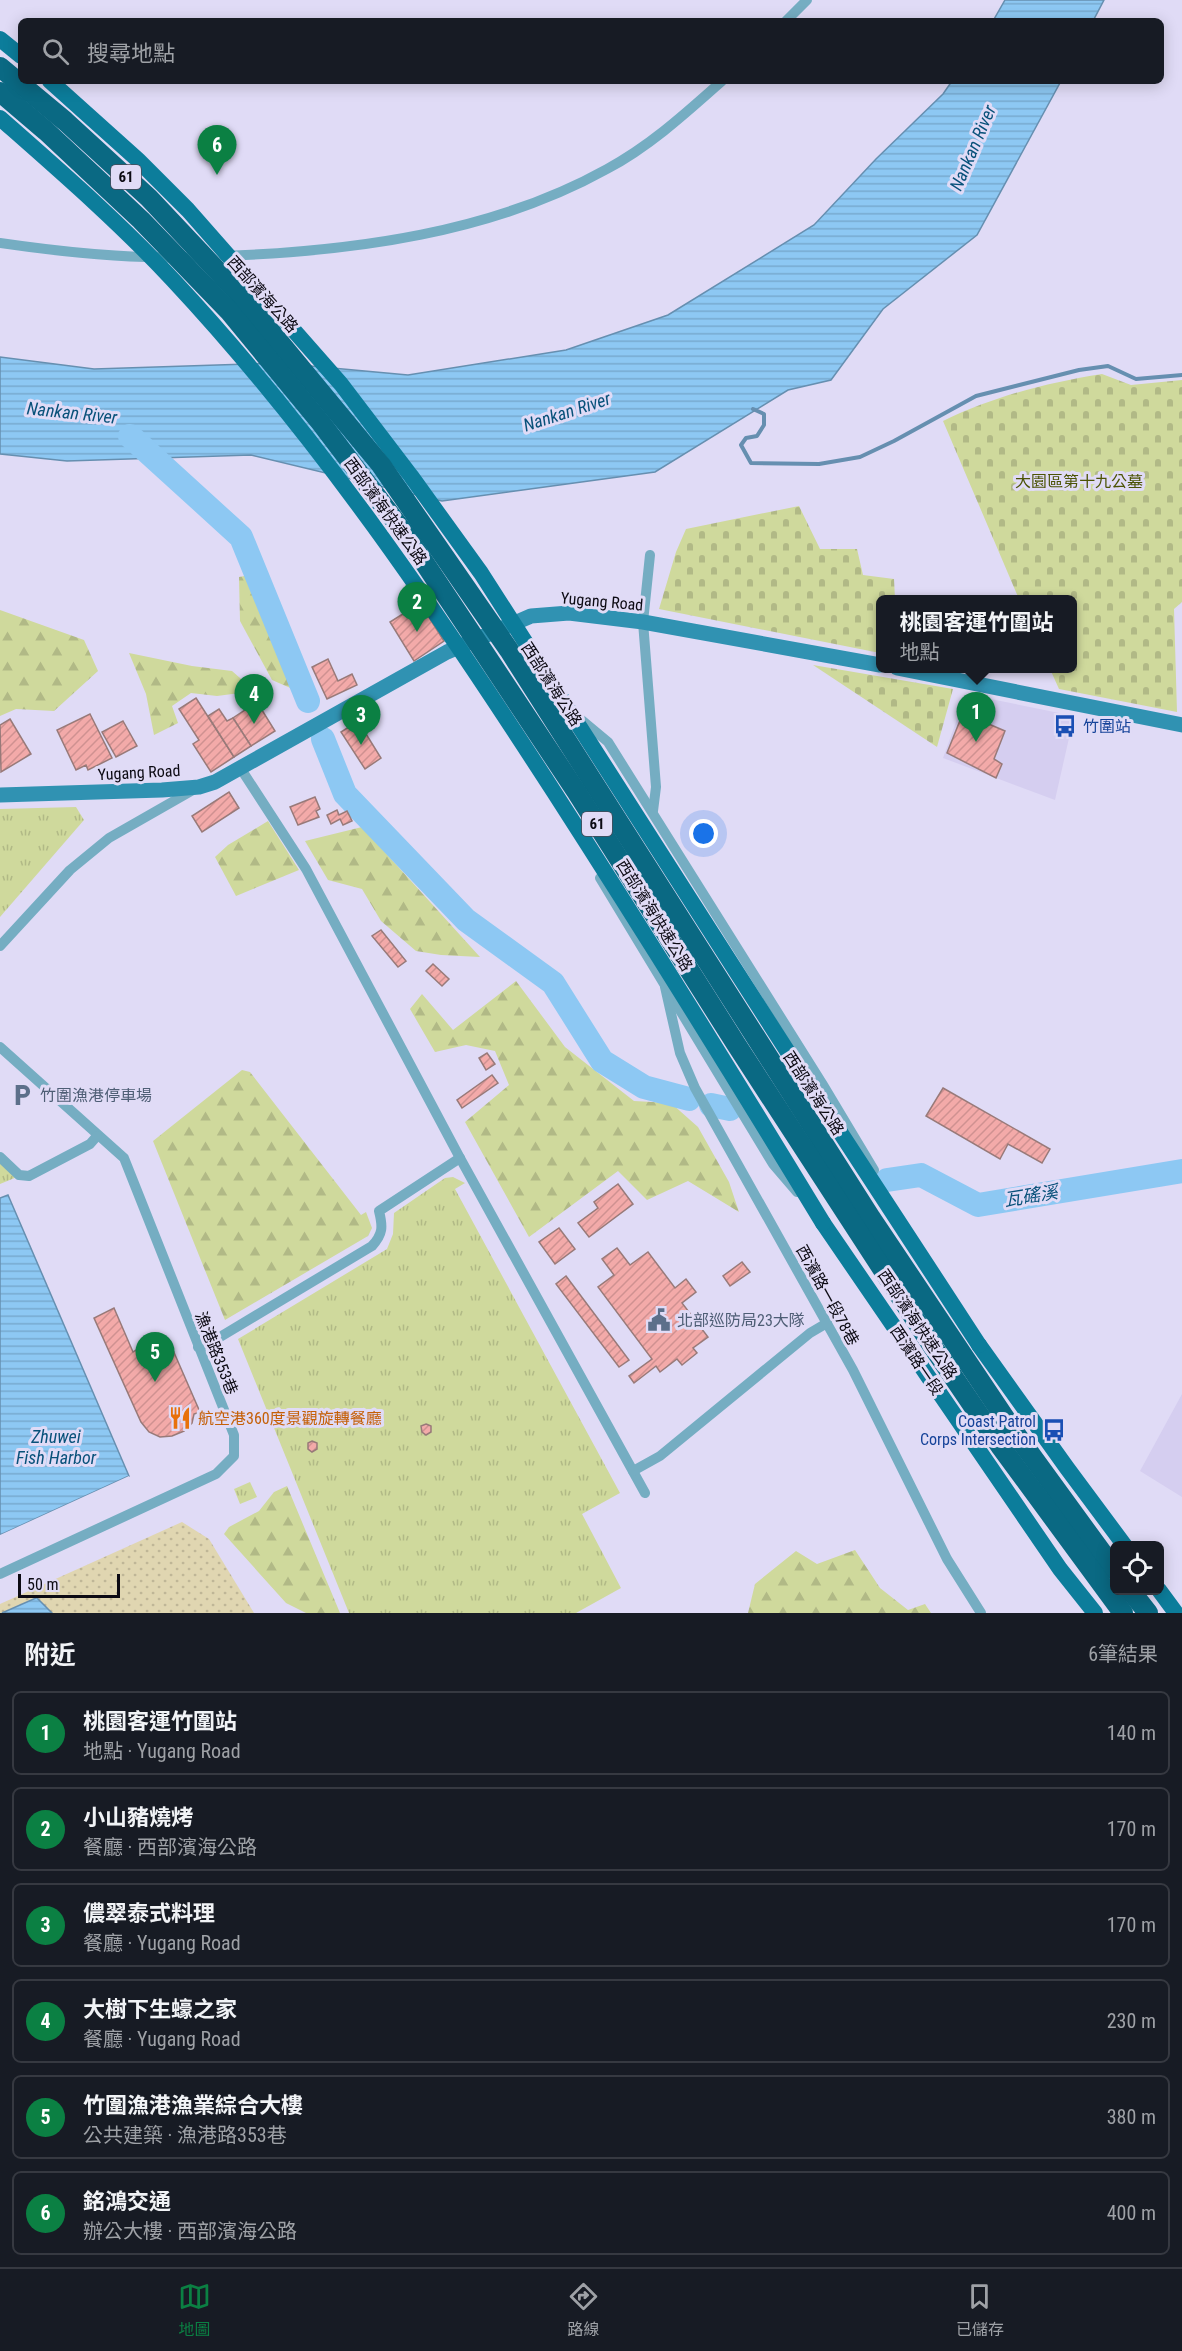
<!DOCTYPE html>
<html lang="zh-TW">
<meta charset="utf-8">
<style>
:root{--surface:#171b24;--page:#242831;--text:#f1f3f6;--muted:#9ea1a6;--line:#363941;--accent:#0b8043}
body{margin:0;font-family:"Roboto Condensed","Noto Sans TC",sans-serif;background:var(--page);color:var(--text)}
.controls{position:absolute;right:18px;bottom:18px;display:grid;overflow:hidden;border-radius:9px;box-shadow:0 3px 15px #0003}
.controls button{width:54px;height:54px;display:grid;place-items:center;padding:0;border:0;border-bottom:2px solid var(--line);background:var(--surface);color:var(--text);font:30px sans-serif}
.scale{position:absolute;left:18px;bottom:15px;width:102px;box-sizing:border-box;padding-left:6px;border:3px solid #0c0a13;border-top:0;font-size:16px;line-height:21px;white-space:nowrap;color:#0c0a13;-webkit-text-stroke:4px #e0dbf6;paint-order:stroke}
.you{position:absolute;left:704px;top:834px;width:21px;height:21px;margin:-15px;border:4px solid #fff;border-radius:50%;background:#1a73e8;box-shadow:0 0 0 9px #1a73e833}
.badge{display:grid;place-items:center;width:39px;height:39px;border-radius:50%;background:var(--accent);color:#fff;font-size:20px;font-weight:700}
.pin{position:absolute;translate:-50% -50px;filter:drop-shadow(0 2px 3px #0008)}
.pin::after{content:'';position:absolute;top:32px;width:21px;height:18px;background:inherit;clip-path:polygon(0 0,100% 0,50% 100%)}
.popup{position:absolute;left:876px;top:595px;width:201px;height:78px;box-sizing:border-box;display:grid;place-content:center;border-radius:9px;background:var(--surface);filter:drop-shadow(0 2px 4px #0005);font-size:20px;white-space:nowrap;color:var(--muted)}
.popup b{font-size:22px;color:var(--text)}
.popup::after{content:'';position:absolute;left:50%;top:100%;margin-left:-12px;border:12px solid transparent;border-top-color:var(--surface)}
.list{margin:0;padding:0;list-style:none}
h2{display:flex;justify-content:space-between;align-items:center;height:78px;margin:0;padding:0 24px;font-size:26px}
h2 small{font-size:20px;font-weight:400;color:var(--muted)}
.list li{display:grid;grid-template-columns:39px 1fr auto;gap:18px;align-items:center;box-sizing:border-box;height:84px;margin:0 12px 12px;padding:0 12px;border:2px solid var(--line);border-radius:9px}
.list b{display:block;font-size:22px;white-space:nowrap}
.list p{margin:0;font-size:20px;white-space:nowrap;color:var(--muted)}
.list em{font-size:20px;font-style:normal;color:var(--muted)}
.icon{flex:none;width:33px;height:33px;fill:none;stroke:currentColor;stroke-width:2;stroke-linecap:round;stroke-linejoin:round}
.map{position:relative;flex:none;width:1182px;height:1613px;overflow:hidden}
.search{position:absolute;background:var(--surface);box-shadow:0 3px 15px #0003;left:18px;right:18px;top:18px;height:66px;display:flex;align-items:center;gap:15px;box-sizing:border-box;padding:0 21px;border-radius:9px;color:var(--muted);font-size:22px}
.sheet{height:654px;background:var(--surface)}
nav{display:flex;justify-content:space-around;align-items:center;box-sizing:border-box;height:84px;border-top:2px solid var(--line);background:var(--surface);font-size:16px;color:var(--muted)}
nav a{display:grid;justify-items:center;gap:3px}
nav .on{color:var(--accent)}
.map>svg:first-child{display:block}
</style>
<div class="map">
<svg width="1182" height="1613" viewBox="0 0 1182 1613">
<defs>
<pattern id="forest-firs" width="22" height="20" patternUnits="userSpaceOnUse" patternTransform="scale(1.5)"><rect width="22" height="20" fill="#cfd99c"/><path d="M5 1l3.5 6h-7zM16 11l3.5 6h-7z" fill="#b1b986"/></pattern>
<pattern id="sand-dots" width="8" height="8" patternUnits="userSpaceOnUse" patternTransform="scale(1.5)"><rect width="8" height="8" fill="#e0d6b1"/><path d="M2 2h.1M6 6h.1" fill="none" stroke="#bfb697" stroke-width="1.8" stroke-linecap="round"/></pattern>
<pattern id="cemetery-stones" width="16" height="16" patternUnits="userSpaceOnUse" patternTransform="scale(1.5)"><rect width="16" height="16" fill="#cfd99c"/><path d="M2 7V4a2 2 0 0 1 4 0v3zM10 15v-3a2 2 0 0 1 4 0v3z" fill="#b1b986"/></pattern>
<pattern id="park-tufts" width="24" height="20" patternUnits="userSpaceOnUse" patternTransform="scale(1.5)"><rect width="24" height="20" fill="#cfd99c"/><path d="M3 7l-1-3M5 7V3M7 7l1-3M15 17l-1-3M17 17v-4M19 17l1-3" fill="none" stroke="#b1b986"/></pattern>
<pattern id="water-rules" width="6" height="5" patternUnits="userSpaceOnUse" patternTransform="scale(1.5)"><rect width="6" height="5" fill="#8dc8f3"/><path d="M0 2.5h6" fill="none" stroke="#78aacf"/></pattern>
<pattern id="building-hatch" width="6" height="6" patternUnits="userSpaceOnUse" patternTransform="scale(1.5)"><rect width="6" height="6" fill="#f3aaa9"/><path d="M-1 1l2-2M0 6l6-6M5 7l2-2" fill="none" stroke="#cf9191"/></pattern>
</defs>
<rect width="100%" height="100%" fill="#e0dbf6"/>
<g fill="#d5cef0">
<polygon points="966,694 1074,716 1055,800 943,758"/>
<polygon points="1182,1394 1182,1497 1140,1471"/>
</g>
<g fill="url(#forest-firs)">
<polygon points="250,575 295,690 272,680 240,621 239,577"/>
<polygon points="0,610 84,640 98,671 54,711 16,709 0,716"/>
<polygon points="129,653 192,666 232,671 255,691 217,696 191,693 172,706 178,723 154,735 146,694"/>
<polygon points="268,821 299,870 236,896 215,857 228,845"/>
<polygon points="362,827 480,957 441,955 416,951 381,921 362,889 328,880 305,841"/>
<polygon points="516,981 565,1047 634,1101 671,1103 698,1127 729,1182 739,1212 688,1181 647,1200 618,1171 529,1237 465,1122 509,1085 495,1051 466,1045 435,1052 410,1009 422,994 453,1030"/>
<polygon points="242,1070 250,1072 361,1215 366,1212 372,1228 368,1236 225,1320 153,1141"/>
<polygon points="287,1486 340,1613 306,1613 286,1603 224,1534 229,1527 259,1511 274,1492"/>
<polygon points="855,1550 880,1588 908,1610 925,1604 931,1613 748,1613 755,1584 796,1551 817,1564"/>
</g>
<polygon fill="url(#sand-dots)" points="182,1522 209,1539 254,1613 0,1613 0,1604"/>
<g fill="url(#cemetery-stones)">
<path d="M1102,374l29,11 51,-5v222l-8,7 3,103 -118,-23 -9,-20 22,-1v-68l-53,-1 -76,-178c52,-25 103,-38 159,-47z"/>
<polygon points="799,506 820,549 857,549 863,575 894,579 895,599 880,600 880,653 659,609 676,552 686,529"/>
<polygon points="813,665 953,689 937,747"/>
</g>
<g fill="url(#park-tufts)">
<polygon points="76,807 84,820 0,917 0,809"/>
<polygon points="0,1161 17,1177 0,1184"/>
<polygon points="453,1177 465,1183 455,1189 620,1493 582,1514 621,1588 576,1613 349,1613 238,1339 387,1249 393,1234 394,1213 445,1178"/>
<polygon points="250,1482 257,1497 240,1504 234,1489"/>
</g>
<g fill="url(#water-rules)" stroke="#668fb0" stroke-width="1.5">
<polygon points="1005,0 1104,0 1093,21 993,21"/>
<polygon points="952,81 1061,81 977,235 883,309 831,380 788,390 655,472 442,501 251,455 67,461 0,454 0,357 94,369 278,363 408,375 566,350 668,315 814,225 876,159 943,94"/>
<polygon points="8,1195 129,1476 0,1535 0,1198"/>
<polygon points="36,1597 52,1613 2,1613 36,1598"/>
</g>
<polygon fill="#e0dbf6" points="129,1476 130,1479 0,1538 0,1535"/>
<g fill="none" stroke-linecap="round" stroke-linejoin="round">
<polyline stroke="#668fb0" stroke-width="4" points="753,409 764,414 764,425 757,436 746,438 741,445 751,463 819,464 860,457 894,441 976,396 1079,370 1108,366 1136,379 1182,375"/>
<g stroke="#8dc8f3" stroke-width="24">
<polyline points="130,436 241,537 308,701"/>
<polyline points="323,739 345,794 466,920 553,983 602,1061 644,1087 689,1099"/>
<polyline points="711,1105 730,1109"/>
<polyline points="887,1180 921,1175 978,1205 1182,1171"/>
</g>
</g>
<g fill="url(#building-hatch)" stroke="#987a79" stroke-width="1.5">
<polygon points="420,603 444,641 414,661 390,622"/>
<polygon points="328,659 338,681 352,674 357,685 327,699 312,667"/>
<polygon points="196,698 234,757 211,772 193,744 199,740 179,709"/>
<polygon points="257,702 275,731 251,746 233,718"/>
<polygon points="219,709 227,721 233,718 251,746 234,757 208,716"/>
<polygon points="963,713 1005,731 994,759 1002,764 996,778 947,753"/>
<polygon points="90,714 112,758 88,770 86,765 76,770 57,730"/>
<polygon points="10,719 31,754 1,772 0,725"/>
<polygon points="123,721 137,746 116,757 102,732"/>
<polygon points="358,721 381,758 365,769 341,732"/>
<polygon points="229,792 239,808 202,832 192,816"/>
<polygon points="315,797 320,809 316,811 319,817 298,825 290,807"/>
<polygon points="337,810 339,815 347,811 352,821 343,825 340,819 331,824 327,815"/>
<polygon points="381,930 406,961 398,967 372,936"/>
<polygon points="433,964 449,979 442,986 426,971"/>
<polygon points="487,1053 495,1064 486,1070 479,1058"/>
<polygon points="492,1075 498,1083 462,1108 457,1100"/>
<polygon points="943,1088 1050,1149 1042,1163 1008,1144 1000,1159 926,1116"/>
<polygon points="618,1184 633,1204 589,1237 578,1223 598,1208 594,1202"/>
<polygon points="559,1228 575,1249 555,1264 539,1242"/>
<polygon points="617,1248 630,1265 648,1252 675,1288 686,1279 696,1292 682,1303 708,1337 693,1348 697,1353 682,1365 677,1359 660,1372 656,1366 634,1383 629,1376 652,1359 598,1287 614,1275 602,1259"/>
<polygon points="742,1262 750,1272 730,1286 723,1276"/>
<polygon points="566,1276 629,1360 619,1367 556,1284"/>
<polygon points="114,1308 133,1352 139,1348 159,1346 169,1341 200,1412 194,1414 192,1423 184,1431 172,1436 160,1437 149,1432 141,1422 94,1318"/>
<polygon points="426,1424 431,1426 431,1432 426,1435 422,1432 421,1426"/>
<polygon points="312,1441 317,1443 317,1449 312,1452 308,1449 308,1443"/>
</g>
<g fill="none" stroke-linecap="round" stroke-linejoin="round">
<g stroke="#75adc2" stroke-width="10">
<polyline points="786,21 807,0"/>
<path d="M0,243c68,10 137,17 206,14"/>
<path d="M224,256c130,-5 268,-23 383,-87 43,-23 79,-56 115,-88"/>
<polyline points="650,555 643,622 656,787 653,811"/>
<polyline points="578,717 608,742 823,1085 874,1170"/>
<polyline points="241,769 306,869 460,1158 645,1493"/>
<polyline points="600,878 773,1164 797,1192"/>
<polyline points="0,946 70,870 109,838 193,790"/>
<polyline points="665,987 680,1053 695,1088 853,1370 947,1559 981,1613"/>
<polyline points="0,1047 124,1158 234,1435 234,1456 216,1474 0,1574"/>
<polyline points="0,1157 19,1175 29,1176 90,1144 97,1136"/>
<path d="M198,1347l17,-7 157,-94c11,-12 11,-19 7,-35l81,-53"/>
<polyline points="633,1471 660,1456 810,1333 827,1323"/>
</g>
<g stroke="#3092b2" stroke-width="15">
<polyline points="897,668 1182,725"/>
<polyline points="0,795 162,790 199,787 215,782 447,652 531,616 569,613 643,622 880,665"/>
</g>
<g stroke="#0c7d9b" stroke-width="16">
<polyline points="0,39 21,56"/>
<polyline points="823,1223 1060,1569 1095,1613"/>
<polyline points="979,1345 1067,1468 1125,1546"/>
<polyline points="1159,1590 1176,1613"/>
</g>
<polyline stroke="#0a6983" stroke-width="20" points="1130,1590 1148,1613"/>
<g stroke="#0c7d9b" stroke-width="16">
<polyline points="50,81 138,160 188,210 341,384 411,476 481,573 793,1060 979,1345"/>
<path d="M0,118c59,52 119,104 173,162 145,155 266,334 381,512 92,143 181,286 269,431"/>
</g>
<g stroke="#0a6983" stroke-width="20">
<polyline points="0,67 65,121 149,198 242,297 381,465 509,650 871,1218 1015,1433 1114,1569"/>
<polyline points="0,92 46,131 141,220 229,311 321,423 406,535 576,791 736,1044 935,1350 1001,1447 1123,1613"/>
</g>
</g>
<defs>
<g id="bus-bare" transform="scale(1.8)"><path d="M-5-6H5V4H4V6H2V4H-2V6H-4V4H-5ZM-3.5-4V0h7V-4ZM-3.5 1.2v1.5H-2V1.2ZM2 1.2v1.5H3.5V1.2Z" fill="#1a4fb4" stroke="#e0dbf6" stroke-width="2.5" paint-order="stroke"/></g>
<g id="parking-bare" transform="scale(1.8)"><path d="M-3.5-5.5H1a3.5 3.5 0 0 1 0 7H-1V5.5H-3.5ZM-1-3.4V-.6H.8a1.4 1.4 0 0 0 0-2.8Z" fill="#5c6f8a" stroke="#e0dbf6" stroke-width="2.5" paint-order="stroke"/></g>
<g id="civic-bare" transform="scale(1.8)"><path d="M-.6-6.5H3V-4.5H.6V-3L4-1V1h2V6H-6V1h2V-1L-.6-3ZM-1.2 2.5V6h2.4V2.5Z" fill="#5c6f8a" stroke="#e0dbf6" stroke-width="2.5" paint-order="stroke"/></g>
<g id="restaurant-bare" transform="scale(1.8)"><path d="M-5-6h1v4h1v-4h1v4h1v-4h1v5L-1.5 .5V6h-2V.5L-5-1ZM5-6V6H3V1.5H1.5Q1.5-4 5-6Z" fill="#e8710a" stroke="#e0dbf6" stroke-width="2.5" paint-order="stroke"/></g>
</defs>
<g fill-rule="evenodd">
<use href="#bus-bare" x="1065" y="726"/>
<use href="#parking-bare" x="22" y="1095"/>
<use href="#civic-bare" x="659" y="1320"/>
<use href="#restaurant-bare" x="180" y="1418"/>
<use href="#bus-bare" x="1054" y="1430"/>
</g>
<g text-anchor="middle" stroke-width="6" stroke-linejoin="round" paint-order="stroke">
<g fill="#e0dbf6" stroke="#4c4957" stroke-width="1.5">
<rect x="111" y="165" width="30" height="24" rx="4.5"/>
<rect x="582" y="812" width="30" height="24" rx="4.5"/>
</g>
<g font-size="15" font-weight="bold" fill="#0c0a13">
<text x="126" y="182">61</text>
<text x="597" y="829">61</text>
</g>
<g font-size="16" fill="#0c0a13" stroke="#e0dbf6">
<text transform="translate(263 294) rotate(48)" y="6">西部濱海公路</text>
<text transform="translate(386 511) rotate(54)" y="6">西部濱海快速公路</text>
<text transform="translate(602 601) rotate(5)" y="6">Yugang Road</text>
<text transform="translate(552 684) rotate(57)" y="6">西部濱海公路</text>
<text transform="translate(139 772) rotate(-3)" y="6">Yugang Road</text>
<text transform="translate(655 915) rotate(58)" y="6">西部濱海快速公路</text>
<text transform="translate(814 1093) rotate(57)" y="6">西部濱海公路</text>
<text transform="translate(828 1295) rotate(61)" y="6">西濱路一段78巷</text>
<text transform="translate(918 1324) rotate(56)" y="6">西部濱海快速公路</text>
<text transform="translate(217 1353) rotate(68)" y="6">漁港路353巷</text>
<text transform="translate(917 1360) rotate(56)" y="6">西濱路一段</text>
</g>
<g font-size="16" fill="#4c5305" stroke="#e0dbf6">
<text x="1079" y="487">大園區第十九公墓</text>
</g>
<g font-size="16" fill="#164399" stroke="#e0dbf6" text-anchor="start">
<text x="1083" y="732">竹圍站</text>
<text x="1036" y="1427" text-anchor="end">Coast Patrol<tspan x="1036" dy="18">Corps Intersection</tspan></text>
</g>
<g font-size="16" fill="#4e5e75" stroke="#e0dbf6" text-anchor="start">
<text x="40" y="1101">竹圍漁港停車場</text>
<text x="677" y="1326">北部巡防局23大隊</text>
</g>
<g font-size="16" fill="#c56008" stroke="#e0dbf6" text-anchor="start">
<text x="198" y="1424">航空港360度景觀旋轉餐廳</text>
</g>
<g font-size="18" font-style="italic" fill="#08517a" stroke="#e0dbf6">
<text transform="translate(973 148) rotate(-67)" y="6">Nankan River</text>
<text transform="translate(567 412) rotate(-18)" y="6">Nankan River</text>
<text transform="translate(72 413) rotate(6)" y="6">Nankan River</text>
<text transform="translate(1031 1196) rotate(-9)" y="6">瓦磘溪</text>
<text x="56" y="1443">Zhuwei<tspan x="56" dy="21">Fish Harbor</tspan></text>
</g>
</g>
</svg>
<div class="controls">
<button><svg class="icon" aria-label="locate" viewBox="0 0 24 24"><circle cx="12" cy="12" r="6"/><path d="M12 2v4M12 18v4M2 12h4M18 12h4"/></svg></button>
</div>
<div class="scale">50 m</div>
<div class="you"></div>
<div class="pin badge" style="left:976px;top:742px">1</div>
<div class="popup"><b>桃園客運竹圍站</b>地點</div>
<div class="pin badge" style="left:417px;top:632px">2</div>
<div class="pin badge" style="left:361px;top:745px">3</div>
<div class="pin badge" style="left:254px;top:724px">4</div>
<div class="pin badge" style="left:155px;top:1382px">5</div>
<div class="pin badge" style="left:217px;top:175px">6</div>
<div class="search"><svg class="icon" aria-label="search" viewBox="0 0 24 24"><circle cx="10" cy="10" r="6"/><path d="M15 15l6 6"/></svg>搜尋地點</div>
</div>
<section class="sheet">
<h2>附近<small>6筆結果</small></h2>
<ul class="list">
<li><span class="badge">1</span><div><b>桃園客運竹圍站</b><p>地點 · Yugang Road</p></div><em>140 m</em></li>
<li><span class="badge">2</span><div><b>小山豬燒烤</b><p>餐廳 · 西部濱海公路</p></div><em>170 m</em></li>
<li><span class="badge">3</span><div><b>儂翠泰式料理</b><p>餐廳 · Yugang Road</p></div><em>170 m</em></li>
<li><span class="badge">4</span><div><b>大樹下生蠔之家</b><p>餐廳 · Yugang Road</p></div><em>230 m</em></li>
<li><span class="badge">5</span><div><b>竹圍漁港漁業綜合大樓</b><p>公共建築 · 漁港路353巷</p></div><em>380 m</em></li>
<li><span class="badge">6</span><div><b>銘鴻交通</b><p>辦公大樓 · 西部濱海公路</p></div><em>400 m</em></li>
</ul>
</section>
<nav>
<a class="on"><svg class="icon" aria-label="map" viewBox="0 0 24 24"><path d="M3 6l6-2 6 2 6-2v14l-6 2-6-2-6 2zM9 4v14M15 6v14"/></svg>地圖</a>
<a><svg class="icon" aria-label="directions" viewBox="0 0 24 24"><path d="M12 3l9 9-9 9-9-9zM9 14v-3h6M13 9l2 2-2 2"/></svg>路線</a>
<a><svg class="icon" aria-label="saved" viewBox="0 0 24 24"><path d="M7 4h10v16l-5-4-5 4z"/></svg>已儲存</a>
</nav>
